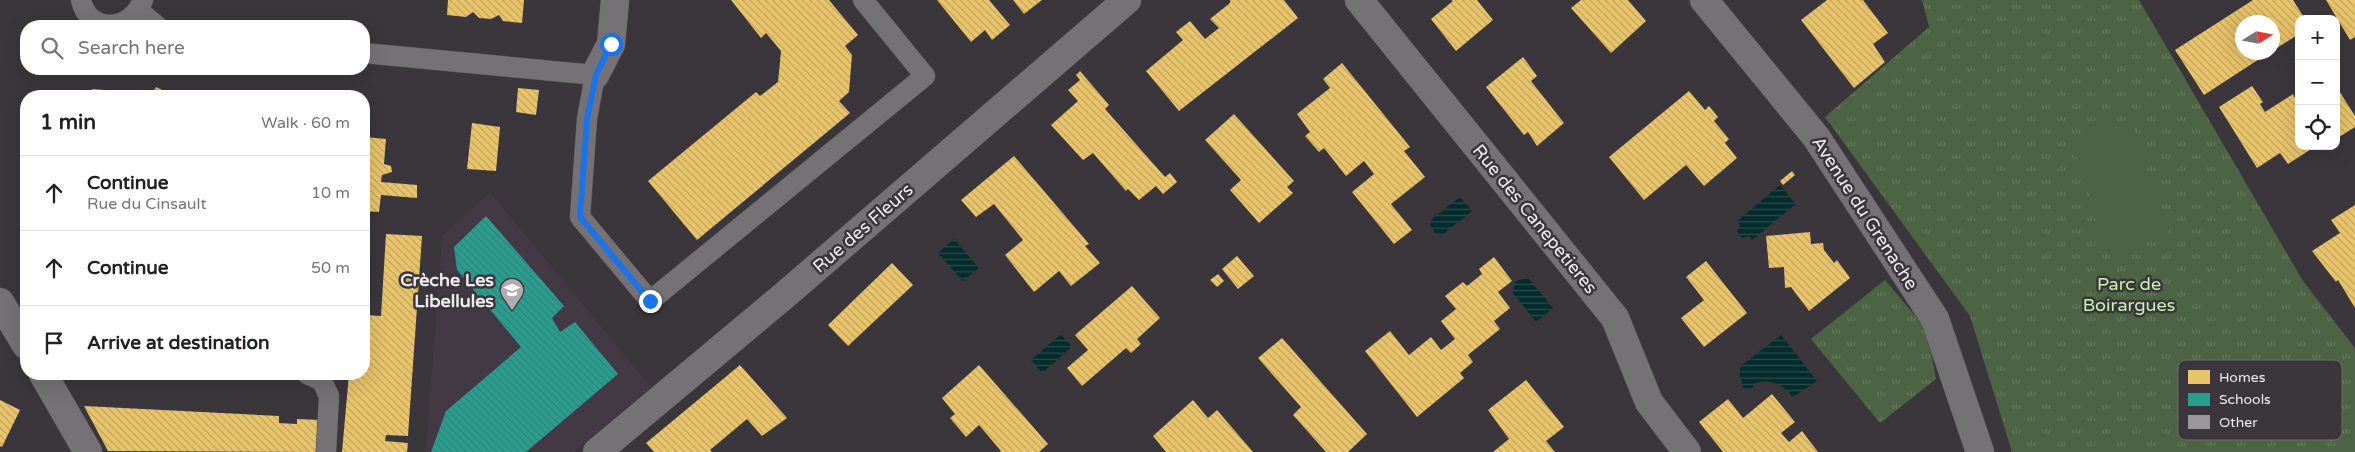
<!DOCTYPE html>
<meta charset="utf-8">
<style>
:root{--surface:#fff;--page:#f2f2f2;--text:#202124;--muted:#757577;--line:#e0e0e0}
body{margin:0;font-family:"Varela Round",sans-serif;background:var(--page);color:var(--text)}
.controls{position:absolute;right:15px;top:15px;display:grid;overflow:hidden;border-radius:10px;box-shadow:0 5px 20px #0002}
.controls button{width:45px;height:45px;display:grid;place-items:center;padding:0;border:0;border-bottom:1px solid var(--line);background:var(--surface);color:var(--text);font:25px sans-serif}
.compass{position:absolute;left:2235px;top:15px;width:45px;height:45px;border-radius:50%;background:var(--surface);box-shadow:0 5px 20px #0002;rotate:79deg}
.stop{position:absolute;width:15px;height:15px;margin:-11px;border:4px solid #1a73e8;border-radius:50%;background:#fff}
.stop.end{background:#1a73e8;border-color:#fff;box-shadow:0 1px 5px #0008}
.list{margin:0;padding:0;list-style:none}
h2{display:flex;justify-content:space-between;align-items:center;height:65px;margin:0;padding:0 20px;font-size:21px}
h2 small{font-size:16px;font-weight:400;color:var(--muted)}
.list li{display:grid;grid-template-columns:32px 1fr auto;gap:15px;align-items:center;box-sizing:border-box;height:75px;padding:0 20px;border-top:1px solid var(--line)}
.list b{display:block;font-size:19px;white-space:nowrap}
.list p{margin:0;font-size:16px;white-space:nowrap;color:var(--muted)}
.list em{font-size:16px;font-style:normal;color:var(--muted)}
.icon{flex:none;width:28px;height:28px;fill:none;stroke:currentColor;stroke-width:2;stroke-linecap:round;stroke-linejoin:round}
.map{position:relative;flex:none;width:2355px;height:452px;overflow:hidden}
.search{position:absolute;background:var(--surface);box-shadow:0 5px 20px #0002;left:20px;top:20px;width:350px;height:55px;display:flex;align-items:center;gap:12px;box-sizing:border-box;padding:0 18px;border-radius:20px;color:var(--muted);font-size:19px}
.panel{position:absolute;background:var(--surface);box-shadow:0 5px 20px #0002;left:20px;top:90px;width:350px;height:290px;border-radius:20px}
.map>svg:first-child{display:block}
</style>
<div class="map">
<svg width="2355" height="452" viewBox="0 0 2355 452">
<defs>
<pattern id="grass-tufts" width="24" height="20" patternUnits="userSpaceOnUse" patternTransform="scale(1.25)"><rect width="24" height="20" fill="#4c6443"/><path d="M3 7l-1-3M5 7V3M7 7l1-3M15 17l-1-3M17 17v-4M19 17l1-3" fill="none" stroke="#667a5e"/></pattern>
<pattern id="water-rules" width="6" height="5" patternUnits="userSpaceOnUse" patternTransform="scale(1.25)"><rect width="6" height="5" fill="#052c2d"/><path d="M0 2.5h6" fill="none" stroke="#2a4b4c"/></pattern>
<pattern id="homes-back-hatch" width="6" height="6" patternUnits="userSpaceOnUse" patternTransform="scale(1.25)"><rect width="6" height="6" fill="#e9c46a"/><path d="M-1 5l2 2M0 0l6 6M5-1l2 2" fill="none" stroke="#c0a462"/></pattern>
<pattern id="schools-back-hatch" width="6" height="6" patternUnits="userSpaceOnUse" patternTransform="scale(1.25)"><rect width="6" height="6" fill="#2a9d8f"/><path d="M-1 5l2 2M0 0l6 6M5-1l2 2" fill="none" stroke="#33837a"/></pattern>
</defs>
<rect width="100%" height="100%" fill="#3a363b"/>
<polygon fill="#433945" points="490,192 651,387 574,452 426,452 442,236"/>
<g fill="url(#grass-tufts)">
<polygon points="1922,0 2139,0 2303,281 2355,348 2355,452 2012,452 1970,316 1825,117 1929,27"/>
<polygon points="1885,280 1927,330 1936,379 1880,423 1811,339"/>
</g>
<polygon fill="#4c6443" points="2131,120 2169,235 2109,255 2071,140"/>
<g fill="url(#water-rules)">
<polygon points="1780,185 1796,204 1752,240 1749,236 1742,238 1737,231 1740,225 1737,221"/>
<polygon points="1460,197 1472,211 1443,234 1435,233 1430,225 1432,219"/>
<polygon points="954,239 979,268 963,281 938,253"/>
<polygon points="1522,279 1529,279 1553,308 1536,322 1513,293 1515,282"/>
<polygon points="1061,334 1072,347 1042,373 1031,360"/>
<path d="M1781,335l36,46 -24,16c-10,-12 -24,-20 -40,-13v4h-10l-4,-17 3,-6z"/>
</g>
<g fill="url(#homes-back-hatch)">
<polygon points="448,0 524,0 522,23 503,21 499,15 491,19 479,18 473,12 466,17 447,15"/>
<polygon points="731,0 829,0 858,35 845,46 852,55 849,92 839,101 850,113 697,240 648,181 756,92 760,96 778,82 781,51 766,33 761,38"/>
<polygon points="937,0 989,0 1010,25 992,40 985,30 971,42"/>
<polygon points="1013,0 1042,0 1024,14"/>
<polygon points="1230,0 1284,0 1298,18 1179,111 1146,71 1183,40 1176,32 1190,21 1205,39 1219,28 1210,19 1230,3"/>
<polygon points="1451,0 1477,0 1493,20 1456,51 1431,19 1453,1"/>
<polygon points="1581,0 1628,0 1646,21 1611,53 1571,8"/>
<polygon points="1827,0 1863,0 1888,33 1873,44 1885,62 1854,88 1801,20"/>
<polygon points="2253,0 2293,0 2305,19 2299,19 2299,34 2272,51 2272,22 2242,22 2242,52 2270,52 2204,95 2175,50"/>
<polygon points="2326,0 2355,0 2355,37 2350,40"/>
<polygon points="1523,57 1537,76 1531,81 1564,123 1537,146 1528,132 1524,135 1486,87"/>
<polygon points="1342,63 1410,147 1404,151 1425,177 1391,204 1412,230 1394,244 1352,192 1374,174 1364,161 1346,176 1324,148 1319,152 1305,136 1310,132 1297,114 1330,88 1323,79"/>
<polygon points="1080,71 1109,105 1105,109 1165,177 1170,173 1177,182 1163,194 1156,186 1139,200 1128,189 1126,191 1093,153 1083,160 1051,125 1078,101 1068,90 1080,80 1076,75"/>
<polygon points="2252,86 2263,102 2260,104 2265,112 2293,94 2295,98 2299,96 2299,146 2316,146 2288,164 2280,153 2257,168 2219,107"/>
<polygon points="2336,86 2355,116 2355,127 2336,139"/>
<polygon points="156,87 174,96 151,96"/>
<polygon points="518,88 539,90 536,115 516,112"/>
<polygon points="93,89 115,91 115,96 80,96"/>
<polygon points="1689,91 1705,110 1709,106 1718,117 1714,121 1729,139 1725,143 1737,158 1704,186 1686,165 1644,200 1609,157"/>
<polygon points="1234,114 1294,181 1287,187 1293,193 1259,223 1230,190 1241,180 1205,140"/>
<polygon points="472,123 500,127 496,171 467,169"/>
<polygon points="366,137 386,139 384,164 391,166 392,172 382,175 381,182 417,185 417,198 381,195 379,212 364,211"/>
<polygon points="1014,156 1089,244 1085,246 1100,263 1071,286 1059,271 1034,292 1005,255 1023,240 994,204 976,217 961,200"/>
<polygon points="1792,171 1795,175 1783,185 1780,181"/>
<polygon points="2355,205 2355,308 2338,280 2336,282 2312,251 2340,233 2331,220"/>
<polygon points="1810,232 1811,244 1823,243 1824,250 1834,263 1837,260 1850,278 1809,311 1791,287 1785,288 1784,267 1769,268 1766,236"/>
<polygon points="386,234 422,236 408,436 386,435 385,441 408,443 407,452 342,452 349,374 364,374 364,315 381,316"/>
<polygon points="1237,256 1254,276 1238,289 1222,269"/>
<polygon points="1494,257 1512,281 1498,292 1510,308 1494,321 1500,329 1468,355 1473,362 1460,373 1464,378 1417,417 1365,351 1390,331 1409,355 1431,337 1441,350 1455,339 1441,321 1456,309 1445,296 1463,282 1467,286 1482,274 1479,269"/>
<polygon points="1706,261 1747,313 1704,347 1681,318 1704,300 1686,277"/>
<polygon points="892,263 913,285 848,346 828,325"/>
<polygon points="1218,274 1224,281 1217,287 1210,280"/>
<polygon points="1132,286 1160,318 1137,339 1141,344 1131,353 1126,348 1082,386 1067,368 1088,350 1075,335"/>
<polygon points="1282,338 1367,434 1348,452 1326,452 1293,415 1301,407 1258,358"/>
<polygon points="740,365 787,418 762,436 747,419 710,450 712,452 654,452 646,443"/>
<polygon points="979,365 1048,444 1039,452 999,452 1001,451 979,425 966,437 950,418 955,414 942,398"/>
<polygon points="1526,380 1564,427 1546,441 1555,452 1493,452 1509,439 1488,410"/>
<polygon points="1772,394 1795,422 1781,433 1789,442 1802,431 1818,452 1723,452 1699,422 1728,399 1743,418"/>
<polygon points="0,400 20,410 2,447 0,446"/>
<polygon points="1193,400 1208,418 1217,410 1253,452 1166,452 1153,436"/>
<polygon points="84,406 279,416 279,423 297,424 297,419 320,420 318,452 108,451"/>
</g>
<polygon fill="url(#schools-back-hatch)" points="486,216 564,306 552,318 560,332 575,322 618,374 526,452 431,452 446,411 521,347 457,270 454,247"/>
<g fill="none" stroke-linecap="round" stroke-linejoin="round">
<g stroke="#575458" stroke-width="21">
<g id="service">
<path d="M81,0c7,34 50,32 62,0"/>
<polyline points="138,10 157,26"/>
<polyline points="364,53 595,75 587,119 580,217 650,301 925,76 863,0"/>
<polyline points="307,374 322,381 329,396 326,452"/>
</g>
</g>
<g stroke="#575458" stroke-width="29">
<g id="minor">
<polyline points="1359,0 1615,318 1649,402 1687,452"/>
<polyline points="1704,0 1816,137 1935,319 1980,452"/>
<polyline points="595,75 611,44 615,0"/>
<polyline points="0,302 26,345"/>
<polyline points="43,374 88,452"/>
<polyline points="597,452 786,294 1127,0"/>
</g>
</g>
<use href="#service" stroke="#747274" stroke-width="20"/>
<use href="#minor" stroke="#747274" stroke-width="28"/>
</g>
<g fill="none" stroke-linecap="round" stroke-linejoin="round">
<polyline stroke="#1a73e8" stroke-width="6" points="611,44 596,75 587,119 580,217 650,301"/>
</g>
<defs>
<g id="school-pin" transform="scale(1.25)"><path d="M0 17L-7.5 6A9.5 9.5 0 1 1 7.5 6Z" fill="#afacb0" stroke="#3b353c"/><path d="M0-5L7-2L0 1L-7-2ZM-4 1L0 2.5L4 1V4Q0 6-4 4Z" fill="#fff"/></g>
</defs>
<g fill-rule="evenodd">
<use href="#school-pin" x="512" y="290"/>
</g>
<g text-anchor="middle" stroke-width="5" stroke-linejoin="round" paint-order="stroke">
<g font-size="18" fill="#eeebef" stroke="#3b353c">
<text transform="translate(1865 213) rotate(57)" y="6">Avenue du Grenache</text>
<text transform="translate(1535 219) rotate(51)" y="6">Rue des Canepetieres</text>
<text transform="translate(863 228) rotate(-41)" y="6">Rue des Fleurs</text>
</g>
<g font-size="18" font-weight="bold" fill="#eeebef" stroke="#3b353c" text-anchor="end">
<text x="494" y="286">Crèche Les<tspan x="494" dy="21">Libellules</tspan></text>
</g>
<g font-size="18" fill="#c3f4b0" stroke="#3b353c">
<text x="2129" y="290">Parc de<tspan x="2129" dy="21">Boirargues</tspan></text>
</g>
</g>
<rect x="2178" y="360" width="164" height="80" rx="8" fill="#3b353c" stroke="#716c72" stroke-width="1"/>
<rect x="2188" y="370" width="22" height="14" fill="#e9c46a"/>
<rect x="2188" y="393" width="22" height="13" fill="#2a9d8f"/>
<rect x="2188" y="415" width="22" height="14" fill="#9a979a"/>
<g font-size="14" fill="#eeebef">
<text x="2219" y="382">Homes</text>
<text x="2219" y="404">Schools</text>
<text x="2219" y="427">Other</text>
</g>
</svg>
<div class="controls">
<button>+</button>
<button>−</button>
<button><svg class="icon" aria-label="locate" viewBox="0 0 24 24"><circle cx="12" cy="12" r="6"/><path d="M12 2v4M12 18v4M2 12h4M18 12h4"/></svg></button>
</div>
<svg class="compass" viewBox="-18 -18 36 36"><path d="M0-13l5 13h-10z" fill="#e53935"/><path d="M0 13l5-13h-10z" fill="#757577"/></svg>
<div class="stop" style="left:611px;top:44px"></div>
<div class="stop end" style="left:650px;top:301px"></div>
<div class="search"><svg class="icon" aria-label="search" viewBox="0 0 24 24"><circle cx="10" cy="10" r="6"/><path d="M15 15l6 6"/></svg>Search here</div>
<section class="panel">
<h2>1 min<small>Walk · 60 m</small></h2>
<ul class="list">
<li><svg class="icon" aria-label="ahead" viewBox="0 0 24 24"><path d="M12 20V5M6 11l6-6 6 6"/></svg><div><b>Continue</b><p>Rue du Cinsault</p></div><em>10 m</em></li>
<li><svg class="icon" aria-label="ahead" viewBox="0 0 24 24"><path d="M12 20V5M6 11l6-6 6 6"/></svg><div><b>Continue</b></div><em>50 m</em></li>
<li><svg class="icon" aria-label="arrive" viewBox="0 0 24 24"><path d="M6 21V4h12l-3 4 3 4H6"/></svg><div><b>Arrive at destination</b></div></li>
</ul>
</section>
</div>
